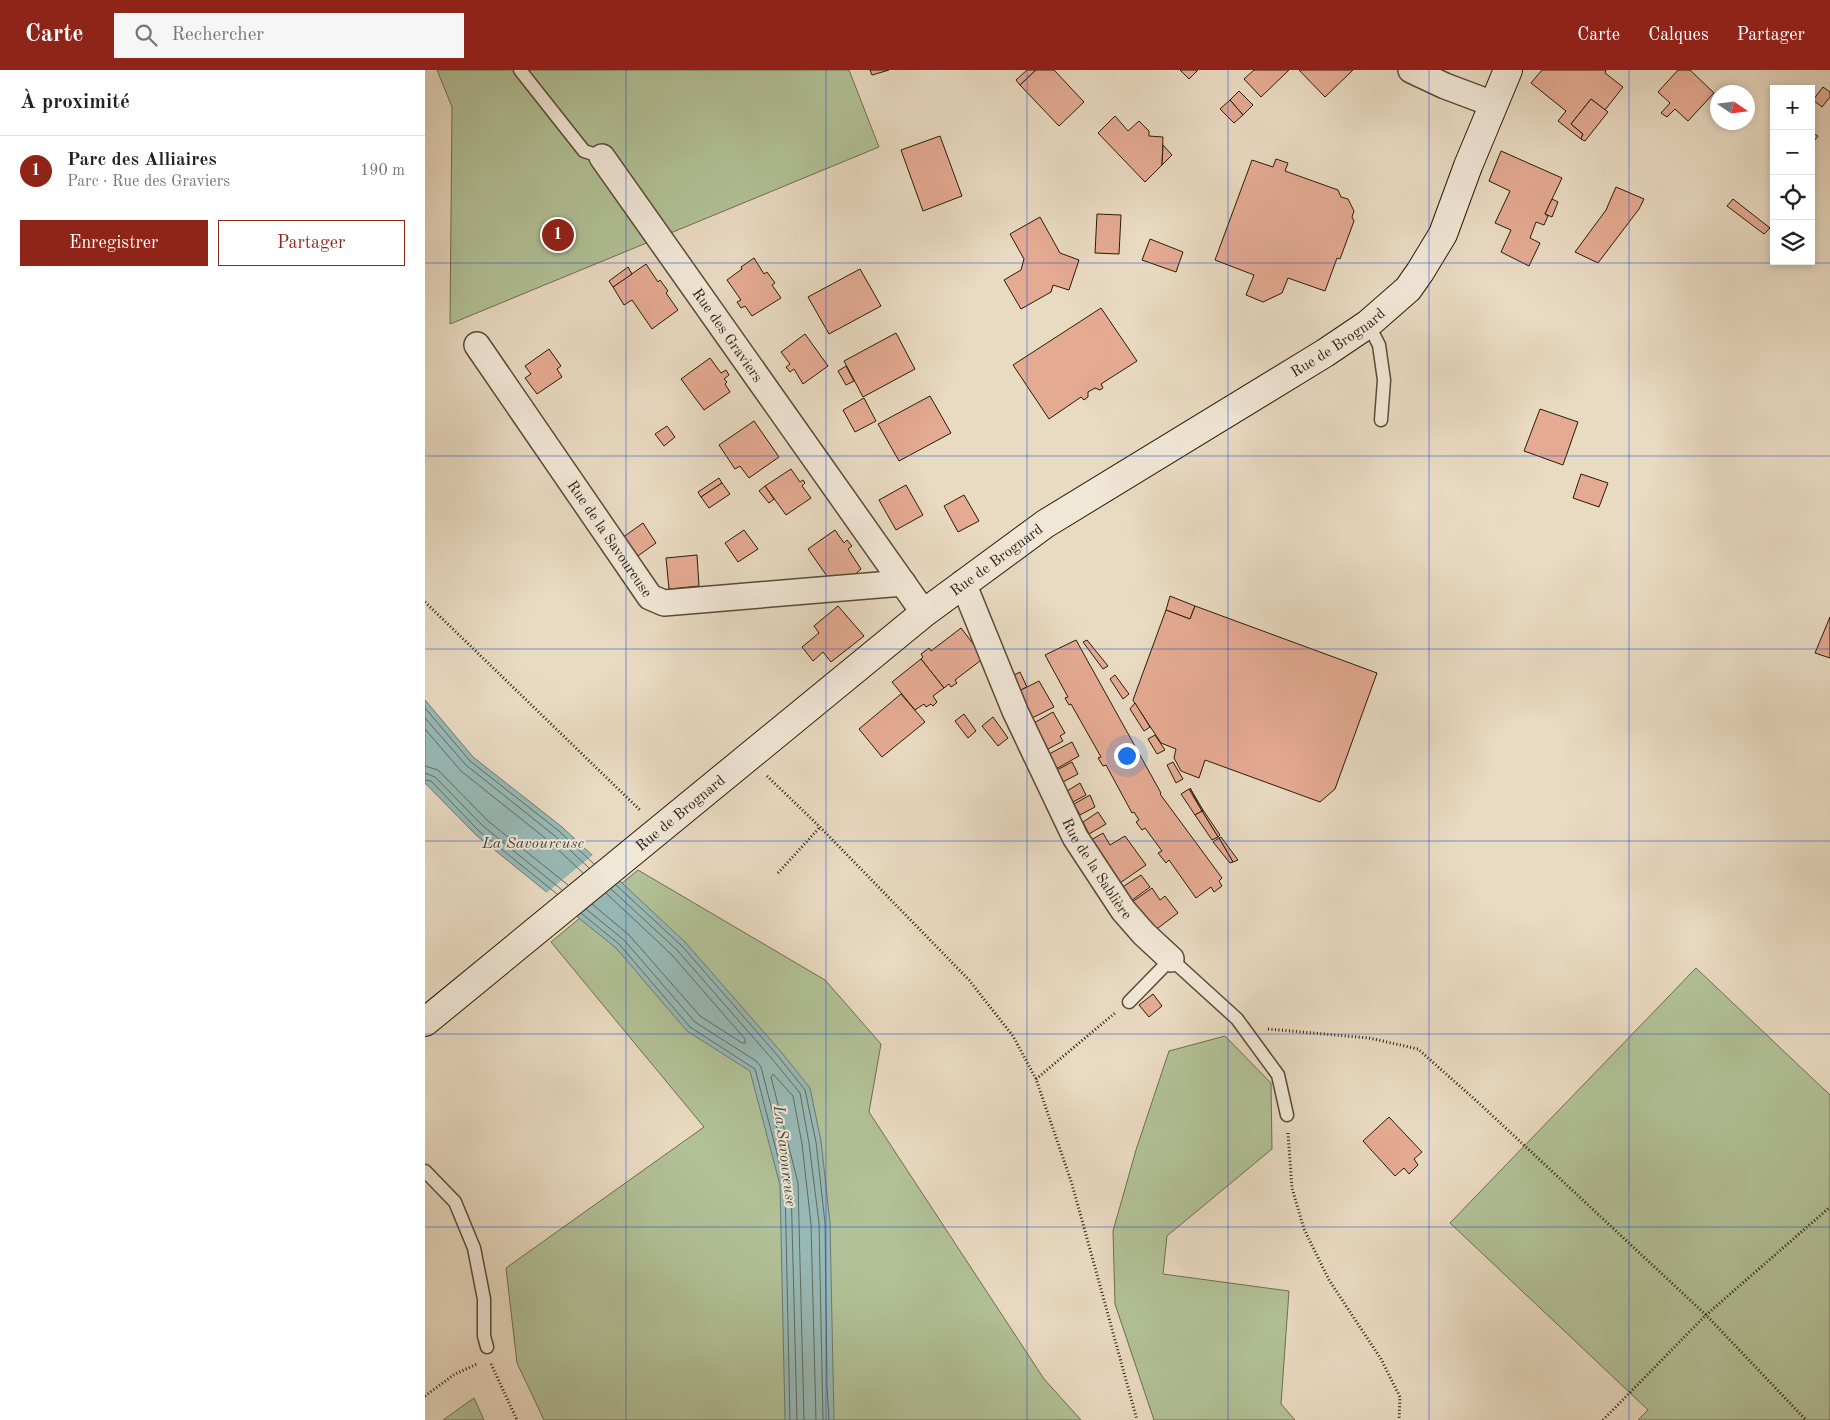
<!DOCTYPE html>
<html lang="fr">
<meta charset="utf-8">
<style>
:root{--surface:#fff;--page:#f6f6f6;--text:#222;--muted:#767676;--line:#e0e0e0;--accent:#8f2418}
body{margin:0;font-family:"Old Standard TT",serif;background:var(--page);color:var(--text)}
.controls{position:absolute;right:15px;top:15px;display:grid;overflow:hidden;border-radius:0px;box-shadow:0 2px 8px #0003}
.controls button{width:45px;height:45px;display:grid;place-items:center;padding:0;border:0;border-bottom:1px solid var(--line);background:var(--surface);color:var(--text);font:25px sans-serif}
.compass{position:absolute;left:1285px;top:15px;width:45px;height:45px;border-radius:50%;background:var(--surface);box-shadow:0 2px 8px #0003;rotate:103deg}
.you{position:absolute;left:701px;top:685px;width:18px;height:18px;margin:-12px;border:4px solid #fff;border-radius:50%;background:#1a73e8;box-shadow:0 0 0 8px #1a73e833}
.badge{display:grid;place-items:center;width:32px;height:32px;border-radius:50%;background:var(--accent);color:#fff;font-size:16px;font-weight:700}
.pin{position:absolute;translate:-50% -50%;border:2px solid #fff;box-shadow:0 1px 5px #0006}
.list{margin:0;padding:0;list-style:none}
h2{display:flex;justify-content:space-between;align-items:center;height:65px;margin:0;padding:0 20px;font-size:21px}
h2 small{font-size:16px;font-weight:400;color:var(--muted)}
.list li{display:grid;grid-template-columns:32px 1fr auto;gap:15px;align-items:center;box-sizing:border-box;height:70px;padding:0 20px;border-top:1px solid var(--line)}
.list b{display:block;font-size:19px;white-space:nowrap}
.list p{margin:0;font-size:16px;white-space:nowrap;color:var(--muted)}
.list em{font-size:16px;font-style:normal;color:var(--muted)}
.actions{display:flex;gap:10px;padding:15px 20px}
.actions a{flex:1;padding:11px 0;border:1px solid var(--accent);border-radius:0px;text-align:center;font-size:18px;color:var(--accent)}
.actions .main{background:var(--accent);color:#fff}
.icon{flex:none;width:28px;height:28px;fill:none;stroke:currentColor;stroke-width:2;stroke-linecap:round;stroke-linejoin:round}
.map{position:relative;flex:none;width:1405px;height:1350px;overflow:hidden}
header{display:flex;align-items:center;gap:30px;box-sizing:border-box;height:70px;padding:0 25px;background:var(--accent);color:#fff}
header strong{font-size:24px}
nav{display:flex;gap:28px;margin-inline-start:auto;font-size:18px}
.search{width:350px;height:45px;background:var(--page);display:flex;align-items:center;gap:12px;box-sizing:border-box;padding:0 18px;border-radius:0px;color:var(--muted);font-size:19px}
main{display:flex}
aside{flex:1;background:var(--surface)}
.map>svg:first-child{display:block}
</style>
<header>
<strong>Carte</strong>
<div class="search"><svg class="icon" aria-label="search" viewBox="0 0 24 24"><circle cx="10" cy="10" r="6"/><path d="M15 15l6 6"/></svg>Rechercher</div>
<nav><a>Carte</a><a>Calques</a><a>Partager</a></nav>
</header>
<main>
<aside>
<h2>À proximité<small></small></h2>
<ul class="list">
<li><span class="badge">1</span><div><b>Parc des Alliaires</b><p>Parc · Rue des Graviers</p></div><em>190 m</em></li>
</ul>
<div class="actions"><a class="main">Enregistrer</a><a>Partager</a></div>
</aside>
<div class="map">
<svg width="1405" height="1350" viewBox="0 0 1405 1350">
<rect width="100%" height="100%" fill="#e9dac2"/>
<filter id="stains"><feTurbulence type="fractalNoise" baseFrequency=".004" numOctaves="4"/><feColorMatrix values="0 0 0 0 .2 0 0 0 0 .09 0 0 0 0 .02 0 0 0 .5 -.17"/></filter>
<radialGradient id="worn" r=".72"><stop offset=".6" stop-color="#630" stop-opacity="0"/><stop offset="1" stop-color="#630" stop-opacity=".3"/></radialGradient>
<g fill="#b2c197" stroke="#6e6e4e">
<polygon points="12,0 424,0 454,77 25,254 27,37"/>
<polygon points="213,800 400,910 456,974 444,1042 619,1309 656,1350 119,1350 92,1293 81,1198 279,1057 126,872"/>
<polygon points="1271,898 1405,1025 1405,1350 1213,1350 1223,1340 1025,1153"/>
<polygon points="800,966 846,1013 847,1079 742,1166 738,1204 864,1221 856,1334 870,1350 729,1350 690,1234 688,1161 711,1080 744,981"/>
<polygon points="49,1328 59,1350 18,1350"/>
</g>
<polygon fill="#98bab7" stroke="#6c7a70" points="0,630 48,687 137,757 260,872 357,983 385,1018 396,1071 405,1153 409,1350 360,1350 355,1115 325,1001 262,961 191,878 51,765 0,713"/>
<polygon fill="#e9dac2" points="169,784 197,809 149,847 120,824"/>
<g fill="none" stroke-linecap="round" stroke-linejoin="round">
<g stroke="#616a5e" stroke-width="1">
<polyline points="0,638 45,691 134,761 169,794"/>
<polyline points="0,648 41,695 130,766 164,798"/>
<polyline points="0,659 36,701 125,772 158,803"/>
<polyline points="0,696 13,700 63,751 143,815"/>
<polyline points="0,703 10,707 58,756 137,820"/>
<polyline points="0,710 6,711 54,761 132,824"/>
<polyline points="191,815 257,876 353,986 380,1020 391,1072 400,1153 402,1315 404,1350"/>
<polyline points="186,819 252,880 348,990 375,1023 384,1073 394,1153 398,1350"/>
<polyline points="167,834 204,865 275,946 317,973 320,973 320,969 247,885 181,823"/>
<polyline points="161,839 199,870 270,952 331,991 336,997 366,1114 372,1350"/>
<polyline points="156,843 194,874 265,957 330,999 360,1114 365,1350"/>
<polyline points="379,1350 373,1113 346,1007 348,1004 368,1026 377,1074 386,1154 391,1350"/>
</g>
</g>
<g fill="#e4aa92" stroke="#2a1b05">
<polygon points="445,0 464,0 447,5"/>
<polygon points="602,0 611,0 595,15 591,10"/>
<polygon points="611,0 629,0 659,32 634,56 595,15"/>
<polygon points="755,0 773,0 764,9"/>
<polygon points="829,0 864,0 836,27 819,9"/>
<polygon points="874,0 928,0 900,27"/>
<polygon points="1117,0 1181,0 1180,3 1198,17 1180,40 1166,29 1146,54 1158,64 1156,69 1133,51 1141,41 1106,13"/>
<polygon points="1253,0 1265,0 1289,23 1263,51 1250,39 1242,47 1236,43 1245,33 1233,22"/>
<polygon points="1398,17 1405,22 1405,27 1397,37 1388,30"/>
<polygon points="814,21 828,35 818,45 805,30"/>
<polygon points="1166,29 1183,42 1160,71 1156,69 1158,64 1146,54"/>
<polygon points="805,30 818,45 809,53 795,39"/>
<polygon points="690,46 703,61 714,51 724,61 724,66 738,67 737,95 720,112 673,63"/>
<polygon points="1386,62 1393,66 1386,75"/>
<polygon points="515,66 537,126 498,141 476,80"/>
<polygon points="738,75 747,85 737,95"/>
<polygon points="1076,81 1137,108 1120,144 1123,146 1119,155 1111,152 1105,168 1115,173 1104,196 1076,182 1086,160 1070,153 1085,121 1064,111"/>
<polygon points="851,89 863,93 860,101 913,120 916,127 923,129 929,141 927,147 929,151 915,189 912,188 900,221 863,208 857,223 838,232 821,225 829,205 790,190 827,90 848,97"/>
<polygon points="1191,117 1219,129 1214,139 1173,193 1150,182 1181,140"/>
<polygon points="1127,129 1133,132 1127,147 1120,144"/>
<polygon points="1308,129 1345,158 1339,164 1302,136"/>
<polygon points="672,144 696,145 694,184 670,183"/>
<polygon points="615,147 635,183 654,190 644,220 628,215 626,222 596,239 579,210 596,200 599,189 585,164"/>
<polygon points="725,169 758,182 751,202 717,190"/>
<polygon points="329,188 339,204 342,202 350,213 347,215 356,228 327,246 320,236 316,238 312,232 316,230 302,210 317,199 316,197"/>
<polygon points="221,194 233,212 235,210 243,221 241,223 253,240 227,259 207,230 199,235 188,217"/>
<polygon points="203,197 207,204 188,217 184,211"/>
<polygon points="435,199 456,236 404,264 383,227"/>
<polygon points="676,238 712,291 676,314 678,318 675,320 670,318 663,322 663,327 659,330 656,327 624,349 588,295"/>
<polygon points="471,263 490,299 438,327 419,291"/>
<polygon points="380,264 403,296 378,314 369,299 365,302 361,297 365,294 356,282"/>
<polygon points="124,279 136,296 132,299 137,307 112,324 100,308 106,304 100,296"/>
<polygon points="285,288 296,303 301,300 304,305 299,309 302,312 300,314 305,322 279,340 256,309"/>
<polygon points="421,296 429,311 421,315 413,301"/>
<polygon points="505,326 526,363 474,391 453,354"/>
<polygon points="439,328 451,351 430,362 418,340"/>
<polygon points="1115,339 1153,352 1138,395 1099,381"/>
<polygon points="329,351 354,387 324,408 315,396 310,399 294,375"/>
<polygon points="242,356 250,367 239,376 230,364"/>
<polygon points="366,399 375,412 378,410 380,413 377,416 386,428 361,445 340,416"/>
<polygon points="1156,404 1183,413 1174,437 1148,428"/>
<polygon points="294,408 297,413 276,427 273,422"/>
<polygon points="297,413 305,424 284,438 276,427"/>
<polygon points="481,415 498,445 471,460 454,430"/>
<polygon points="340,416 349,429 344,433 334,421"/>
<polygon points="539,425 554,451 533,462 519,436"/>
<polygon points="218,453 231,473 210,488 197,468"/>
<polygon points="319,460 333,479 313,492 300,473"/>
<polygon points="410,460 419,473 422,470 427,476 423,479 436,499 427,507 404,509 383,479"/>
<polygon points="272,485 274,516 244,519 241,488"/>
<polygon points="745,526 770,536 765,549 741,540"/>
<polygon points="413,536 439,566 406,592 398,582 388,591 377,577 394,563 389,556"/>
<polygon points="770,536 952,603 910,719 895,732 780,690 774,708 756,701 749,688 751,679 736,673 709,632 708,630 741,540 765,549"/>
<polygon points="1405,547 1405,588 1390,583"/>
<polygon points="536,558 559,588 530,610 532,613 526,617 524,614 519,618 496,589 498,587 496,584 504,578 506,581"/>
<polygon points="651,570 736,723 735,724 797,808 794,811 797,816 789,822 786,817 771,828 744,790 741,793 733,783 737,781 720,758 717,760 711,752 714,750 709,742 707,743 681,695 678,696 673,688 676,687 646,634 644,635 640,628 643,627 620,585"/>
<polygon points="662,570 683,596 678,599 658,572"/>
<polygon points="496,589 519,618 508,626 512,632 508,636 506,634 501,637 499,634 490,640 467,612"/>
<polygon points="595,602 602,617 592,622 585,607"/>
<polygon points="690,605 704,624 698,629 685,609"/>
<polygon points="614,611 629,637 605,649 592,622"/>
<polygon points="476,624 500,652 457,687 434,659"/>
<polygon points="710,633 725,657 719,661 705,639"/>
<polygon points="628,642 640,663 635,666 638,671 623,679 609,653"/>
<polygon points="539,644 551,661 543,668 530,651"/>
<polygon points="568,647 583,668 573,676 557,656"/>
<polygon points="730,665 740,680 732,684 723,669"/>
<polygon points="647,672 654,686 631,699 624,684"/>
<polygon points="647,692 653,704 636,713 630,701"/>
<polygon points="748,692 758,709 751,713 742,695"/>
<polygon points="655,713 661,725 648,732 642,721"/>
<polygon points="765,718 778,740 777,741"/>
<polygon points="764,719 777,741 770,745 756,724"/>
<polygon points="665,725 670,737 655,745 649,734"/>
<polygon points="778,740 795,765 793,767 777,741"/>
<polygon points="777,741 793,767 787,770 770,745"/>
<polygon points="673,742 681,754 664,764 658,752"/>
<polygon points="678,763 685,775 700,766 721,795 692,815 666,770"/>
<polygon points="796,767 813,790 808,792 794,768"/>
<polygon points="794,768 808,792 805,793 788,772"/>
<polygon points="716,805 725,817 706,831 696,818"/>
<polygon points="727,818 735,830 740,826 753,843 729,861 707,832"/>
<polygon points="728,924 737,936 724,947 714,935"/>
<polygon points="964,1047 997,1082 989,1089 993,1095 984,1104 979,1098 970,1106 938,1071"/>
</g>
<g fill="none" stroke-linecap="round" stroke-linejoin="round">
<g stroke="#5a4b34" stroke-width="15">
<g id="lane">
<polyline points="95,0 159,81 177,87"/>
<polyline points="943,254 954,275 959,310 956,350"/>
<polyline points="704,932 746,889 812,949 853,1005 862,1045"/>
<polyline points="0,1101 30,1132 49,1178 59,1229 59,1266 62,1277"/>
</g>
</g>
<g stroke="#5a4b34" stroke-width="28">
<g id="street">
<polyline points="986,0 1020,16 1068,34"/>
<path id="s1" d="M177,87l322,456"/>
<path id="s2" d="M52,275l173,252 14,6 239,-20"/>
<path id="s3" d="M538,513l52,128 60,126 48,73 21,24 27,25"/>
</g>
</g>
<g stroke="#2a1b05" stroke-width="30">
<g id="secondary">
<path id="s4" d="M0,952l499,-409 121,-89 280,-171 43,-29 40,-35 12,-17 23,-38 25,-68 40,-96"/>
</g>
</g>
<g stroke="#2a1b05" stroke-width="3" stroke-dasharray="1 2.5" stroke-linecap="butt">
<polyline points="0,532 216,741"/>
<polyline points="342,706 395,757 544,910 588,966 611,1009 647,1114 712,1350"/>
<polyline points="353,803 395,757"/>
<polyline points="843,959 944,968 993,979 1056,1035 1281,1245 1381,1350"/>
<polyline points="611,1009 690,943"/>
<polyline points="863,1063 867,1118 879,1159 904,1210 956,1289 975,1327 974,1350"/>
<polyline points="66,1294 92,1350"/>
<polyline points="0,1326 30,1304 52,1294"/>
<polyline points="1178,1350 1281,1245 1405,1137"/>
</g>
<use href="#lane" stroke="#f1e7d7" stroke-width="12"/>
<use href="#street" stroke="#f1e7d7" stroke-width="25"/>
<use href="#secondary" stroke="#f1e7d7" stroke-width="28"/>
</g>
<path fill="none" stroke="#1d4ed8" stroke-width="1" stroke-opacity="0.55" d="M201,0v1350M401,0v1350M602,0v1350M803,0v1350M1004,0v1350M1204,0v1350M0,193h1405M0,386h1405M0,579h1405M0,771h1405M0,964h1405M0,1157h1405"/>
<g text-anchor="middle" stroke-width="4" stroke-linejoin="round" paint-order="stroke">
<g font-size="15" fill="#2a1b05" stroke="#f1e7d7">
<text dy="5" stroke="none"><textPath href="#s1" startOffset="218">Rue des Graviers</textPath></text>
<text dy="5" stroke="none"><textPath href="#s4" startOffset="1140">Rue de Brognard</textPath></text>
<text dy="5" stroke="none"><textPath href="#s2" startOffset="235">Rue de la Savoureuse</textPath></text>
<text dy="5" stroke="none"><textPath href="#s4" startOffset="735">Rue de Brognard</textPath></text>
<text dy="5" stroke="none"><textPath href="#s4" startOffset="330">Rue de Brognard</textPath></text>
<text dy="5" stroke="none"><textPath href="#s3" startOffset="316">Rue de la Sablière</textPath></text>
</g>
<g font-size="16" font-style="italic" fill="#4b4b3a" stroke="#f1e7d7">
<text x="108" y="778">La Savoureuse</text>
<text transform="translate(361 1086) rotate(83)" y="6">La Savoureuse</text>
</g>
</g>
<rect width="100%" height="100%" filter="url(#stains)"/>
<rect width="100%" height="100%" fill="url(#worn)"/>
</svg>
<div class="controls">
<button>+</button>
<button>−</button>
<button><svg class="icon" aria-label="locate" viewBox="0 0 24 24"><circle cx="12" cy="12" r="6"/><path d="M12 2v4M12 18v4M2 12h4M18 12h4"/></svg></button>
<button><svg class="icon" aria-label="layers" viewBox="0 0 24 24"><path d="M12 4l9 5-9 5-9-5zM3 14l9 5 9-5"/></svg></button>
</div>
<svg class="compass" viewBox="-18 -18 36 36"><path d="M0-13l5 13h-10z" fill="#e53935"/><path d="M0 13l5-13h-10z" fill="#767676"/></svg>
<div class="you"></div>
<div class="pin badge" style="left:133px;top:165px">1</div>
</div>
</main>
